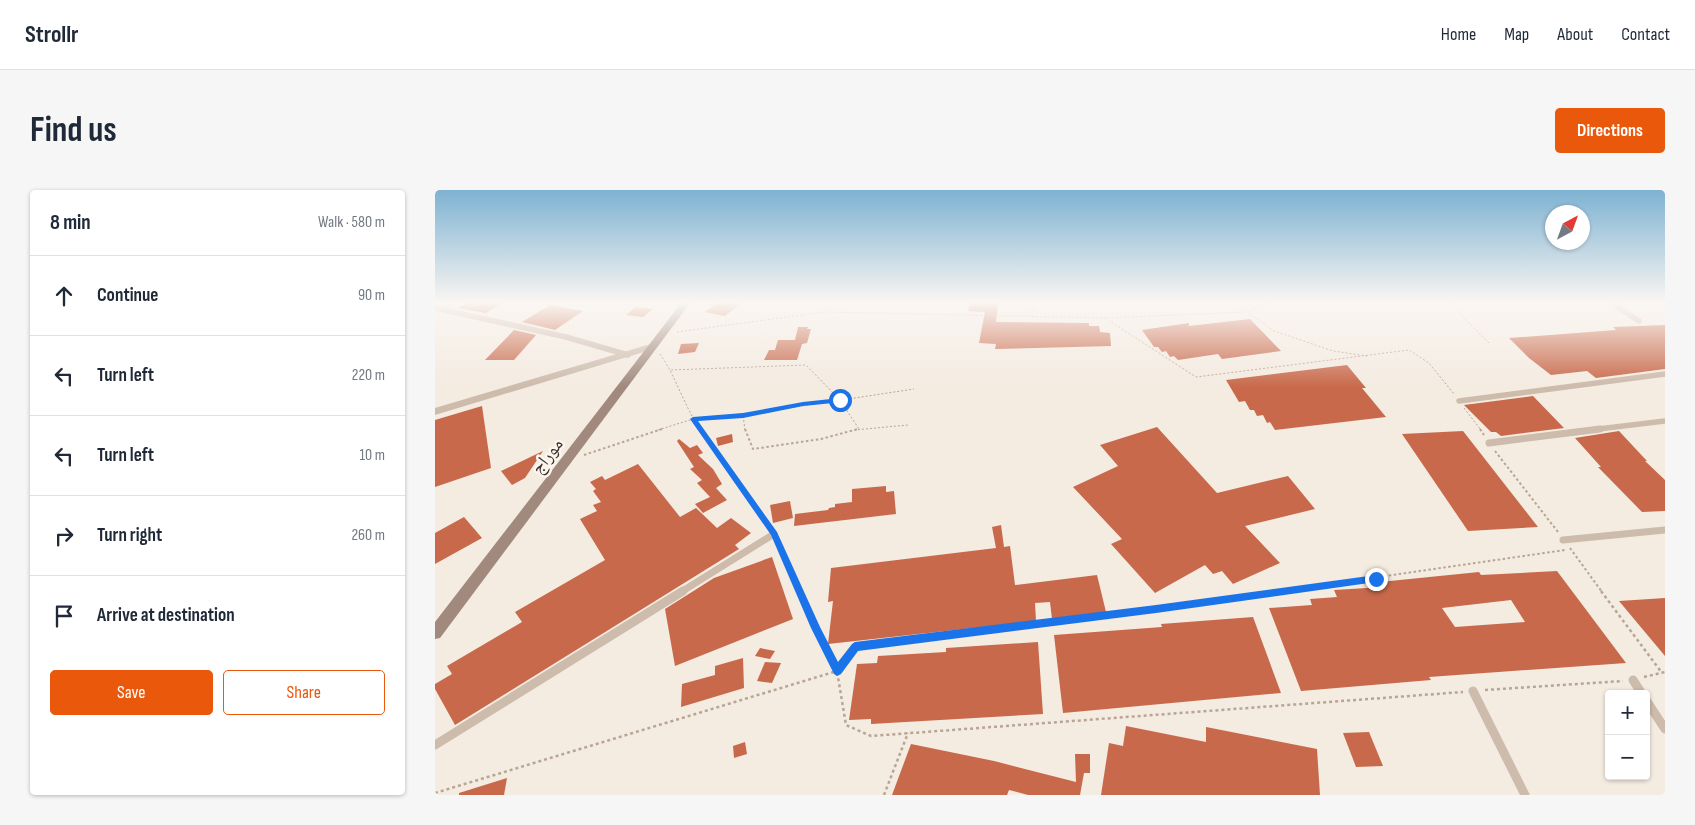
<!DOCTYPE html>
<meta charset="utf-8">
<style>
:root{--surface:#fff;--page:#f6f6f7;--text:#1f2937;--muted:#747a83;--line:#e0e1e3;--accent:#ea580c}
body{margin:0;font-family:"Sofia Sans Condensed","Noto Naskh Arabic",sans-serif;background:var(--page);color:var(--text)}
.controls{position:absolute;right:15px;bottom:15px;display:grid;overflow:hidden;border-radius:5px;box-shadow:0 1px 4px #0004}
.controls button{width:45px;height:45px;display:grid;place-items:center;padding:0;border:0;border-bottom:1px solid var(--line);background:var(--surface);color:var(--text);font:25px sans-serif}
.compass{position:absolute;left:1110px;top:15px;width:45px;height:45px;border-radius:50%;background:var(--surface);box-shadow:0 1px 4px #0004;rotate:41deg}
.stop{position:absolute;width:15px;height:15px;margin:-11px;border:4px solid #1a73e8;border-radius:50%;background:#fff}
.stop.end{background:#1a73e8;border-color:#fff;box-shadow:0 1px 5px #0008}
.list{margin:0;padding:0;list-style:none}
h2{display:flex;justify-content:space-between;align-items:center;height:65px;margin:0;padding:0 20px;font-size:21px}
h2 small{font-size:16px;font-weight:400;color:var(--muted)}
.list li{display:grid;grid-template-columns:32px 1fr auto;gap:15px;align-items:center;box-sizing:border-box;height:80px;padding:0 20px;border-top:1px solid var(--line)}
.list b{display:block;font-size:19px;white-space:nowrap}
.list em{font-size:16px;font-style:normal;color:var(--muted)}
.actions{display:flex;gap:10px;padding:15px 20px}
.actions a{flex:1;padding:11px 0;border:1px solid var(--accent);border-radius:5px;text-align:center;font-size:18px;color:var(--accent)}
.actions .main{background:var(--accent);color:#fff}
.icon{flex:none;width:28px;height:28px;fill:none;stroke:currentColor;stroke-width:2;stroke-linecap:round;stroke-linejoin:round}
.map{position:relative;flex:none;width:1230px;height:605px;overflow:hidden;border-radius:5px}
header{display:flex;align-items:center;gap:30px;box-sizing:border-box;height:70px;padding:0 25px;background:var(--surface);border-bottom:1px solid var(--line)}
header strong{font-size:24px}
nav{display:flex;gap:28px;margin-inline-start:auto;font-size:18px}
.intro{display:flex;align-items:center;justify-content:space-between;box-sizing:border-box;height:120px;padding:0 30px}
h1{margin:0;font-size:35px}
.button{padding:12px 22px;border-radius:5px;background:var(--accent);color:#fff;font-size:18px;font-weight:700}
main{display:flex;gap:30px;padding:0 30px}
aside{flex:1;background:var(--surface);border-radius:5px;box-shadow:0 1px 4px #0004}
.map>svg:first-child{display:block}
</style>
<header>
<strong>Strollr</strong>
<nav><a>Home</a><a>Map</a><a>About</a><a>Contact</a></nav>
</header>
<div class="intro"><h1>Find us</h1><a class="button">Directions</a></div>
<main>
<aside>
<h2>8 min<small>Walk · 580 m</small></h2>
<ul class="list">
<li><svg class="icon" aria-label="ahead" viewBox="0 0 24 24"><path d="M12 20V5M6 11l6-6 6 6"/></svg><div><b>Continue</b></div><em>90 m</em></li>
<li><svg class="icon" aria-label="left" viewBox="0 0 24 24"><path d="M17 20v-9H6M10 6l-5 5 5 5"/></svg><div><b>Turn left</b></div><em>220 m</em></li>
<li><svg class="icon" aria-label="left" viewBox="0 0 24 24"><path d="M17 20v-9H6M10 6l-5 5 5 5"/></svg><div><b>Turn left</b></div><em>10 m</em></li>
<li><svg class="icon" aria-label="right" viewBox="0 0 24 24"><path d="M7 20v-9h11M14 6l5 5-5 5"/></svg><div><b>Turn right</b></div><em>260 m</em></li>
<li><svg class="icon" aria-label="arrive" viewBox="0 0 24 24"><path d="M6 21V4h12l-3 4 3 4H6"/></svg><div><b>Arrive at destination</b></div></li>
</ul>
<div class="actions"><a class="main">Save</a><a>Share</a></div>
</aside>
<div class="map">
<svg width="1230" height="605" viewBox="0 0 1230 605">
<rect width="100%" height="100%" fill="#f4ebe1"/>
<g fill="#c8694b" fill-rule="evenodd">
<polygon points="34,112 69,112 51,123 23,118"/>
<polygon points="283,112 293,112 305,114 290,126 270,122"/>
<polygon points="536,112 563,112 561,132 654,133 654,136 664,136 665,142 675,143 676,156 560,159 561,154 544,153 550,122 533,121"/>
<polygon points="115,115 148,121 120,140 87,132"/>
<polygon points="201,117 218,119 208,127 191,125"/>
<polygon points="815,129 846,161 787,169 783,164 743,170 739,166 735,167 731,161 727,162 723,157 719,157 707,140 754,133 754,136"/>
<polygon points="1230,135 1230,179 1161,188 1152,181 1116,185 1094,168 1074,148 1181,140 1178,137"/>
<polygon points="363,137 373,137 372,139 376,139 372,153 367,154 362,170 329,170 334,160 340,160 343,150 360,150"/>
<polygon points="79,140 101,145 79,170 50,170"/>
<polygon points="264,153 260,162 243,164 246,154"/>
<polygon points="912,175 931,198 927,198 951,227 840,240 835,232 832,233 828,225 822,226 819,220 815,220 810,211 804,212 791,190"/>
<polygon points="1098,206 1129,238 1066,246 1061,242 1056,242 1029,215"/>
<polygon points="47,216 56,278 0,297 0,230"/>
<polygon points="722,237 782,303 853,286 880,319 810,336 845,373 798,394 787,381 778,384 770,375 720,403 676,354 687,349 638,297 683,276 665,255"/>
<polygon points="1028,241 1103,337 1033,341 967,244"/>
<polygon points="1184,241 1212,271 1210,271 1230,290 1230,321 1207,322 1163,277 1166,277 1140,248"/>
<polygon points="297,244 298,252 283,256 281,248"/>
<polygon points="244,249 255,258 262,255 268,263 263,265 278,279 287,294 281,298 292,310 268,323 260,314 275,307 262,293 267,290 255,279 259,277 242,251"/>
<polygon points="108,261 90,288 77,295 66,281"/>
<polygon points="203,274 245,327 261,318 282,338 296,328 316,343 300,355 304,359 20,535 0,499 0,494 17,484 12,476 87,432 80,422 170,370 145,329 162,321 158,315 166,312 158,301 161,299 155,292 167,286 170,290"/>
<polygon points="451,296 451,302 459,301 461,324 359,336 360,324 393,320 394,318 400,317 400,314 417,312 417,299"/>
<polygon points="355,311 358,328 338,333 335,315"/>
<polygon points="29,327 47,348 0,374 0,343"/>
<polygon points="566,335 569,357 575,356 580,395 662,385 671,422 617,429 615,412 600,413 601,431 393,454 398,411 393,412 396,378 561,358 557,337"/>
<polygon points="337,367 358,429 240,476 230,419 279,388"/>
<path d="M1122,381l69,92 -197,14 2,3 -130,11 -32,-83 43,-3 -2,-6 27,-2 -3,-7 49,-3 -3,-5 99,-10 2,3zM1076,410l14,22 -70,5 -13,-19z"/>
<polygon points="1230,408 1230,466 1184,411"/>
<polygon points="818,427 846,503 628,523 619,445 727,437 726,434"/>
<polygon points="603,452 608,524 436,534 436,529 414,530 422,474 442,473 443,466 511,462 511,458"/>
<polygon points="325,458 340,461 335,469 320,466"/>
<polygon points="308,468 309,498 246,517 247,494 280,485 280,476"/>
<polygon points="330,472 346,473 337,493 322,491"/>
<polygon points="691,536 771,552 771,537 882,559 885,605 666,605 674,553 688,556"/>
<polygon points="934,542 948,576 921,577 908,543"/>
<polygon points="310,552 312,564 299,568 298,556"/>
<polygon points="476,554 559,571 641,592 640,564 655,564 655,583 649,583 645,605 593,605 574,600 572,605 457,605"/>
<polygon points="72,588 69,605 24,605 24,603"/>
</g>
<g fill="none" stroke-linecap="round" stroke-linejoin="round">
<g stroke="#b9a596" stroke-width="1" stroke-dasharray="2 2" stroke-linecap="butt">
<polyline points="226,112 238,113"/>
<polyline points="597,112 597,126"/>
<polyline points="1013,112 1054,153"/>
<polyline points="812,122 839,141 898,161 932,166"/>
<polyline points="670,128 761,187 974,160 994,173 1019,204"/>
<polyline points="242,142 389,122 670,128 812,122 839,112"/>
<path d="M225,164c17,24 24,53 41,76"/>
<polyline points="236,180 371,175 405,210 424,239"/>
<polyline points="1029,218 1046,240"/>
<polyline points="308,225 479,199"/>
<polyline points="223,240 258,229 308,225 310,240"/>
<polyline points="419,240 473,235"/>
</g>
<g stroke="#b9a596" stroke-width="2" stroke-dasharray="2.5 2.5" stroke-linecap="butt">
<polyline points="265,239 335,337"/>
<polyline points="310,239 318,259 386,249 423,239"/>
<polyline points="1045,239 1049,245"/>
<polyline points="1060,261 1123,342"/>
<polyline points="149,265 227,239"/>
<polyline points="343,352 365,402"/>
<polyline points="1135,358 1167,402"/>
<polyline points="840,402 1130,360"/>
</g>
<g stroke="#b9a596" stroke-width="2.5" stroke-dasharray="3 3" stroke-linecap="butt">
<polyline points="364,401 402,481 411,535 436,546 1028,502"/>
<polyline points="1166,401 1227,483"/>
<polyline points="1209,487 1230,482"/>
<polyline points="1050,500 1188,491"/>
<polyline points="0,603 402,481 420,457 721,419 849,401"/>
<polyline points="449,605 473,543"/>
</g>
<g stroke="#cdbbac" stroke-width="5.5">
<polyline points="1175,112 1204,131"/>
<polyline points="0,118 131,147 193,165"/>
<polyline points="1024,211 1230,184"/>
<polyline points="1155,240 1230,231"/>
</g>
<g stroke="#cdbbac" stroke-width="7">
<polyline points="1054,253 1165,239"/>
<polyline points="1128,350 1230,340"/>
<polyline points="246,402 339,344"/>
</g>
<g stroke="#cdbbac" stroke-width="9">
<polyline points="1198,490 1207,504"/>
<polyline points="1038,501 1090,605"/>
<polyline points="1211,510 1230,539"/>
<polyline points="0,555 248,401"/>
</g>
<polygon fill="#cdbbac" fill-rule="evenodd" points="219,153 222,154 222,158 0,225 0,218"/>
<polygon fill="#a18a7d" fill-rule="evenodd" points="247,112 256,112 5,448 0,449 0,432"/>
</g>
<linearGradient id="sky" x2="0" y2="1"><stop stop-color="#7eb2d2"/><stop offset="0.57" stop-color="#faf6f2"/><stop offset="1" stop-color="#faf6f2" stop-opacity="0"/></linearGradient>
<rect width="1230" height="197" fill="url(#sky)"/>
<polygon fill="#1a73e8" points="405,208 409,210 408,212 368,216 308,228 263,231 342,342 385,437 403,472 417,454 420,452 721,415 941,385 946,389 941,392 721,423 423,461 406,484 402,486 399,484 376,438 336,345 255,229 258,227 308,223 368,212"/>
<g text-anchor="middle" stroke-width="5" stroke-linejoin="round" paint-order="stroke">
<g font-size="18" fill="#3b302b" stroke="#fbf5ee">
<text transform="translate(112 266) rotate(-53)" y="6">موراج</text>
</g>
</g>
</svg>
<div class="controls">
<button>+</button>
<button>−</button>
</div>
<svg class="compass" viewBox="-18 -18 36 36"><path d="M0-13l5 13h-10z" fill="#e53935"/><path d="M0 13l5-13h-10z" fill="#747a83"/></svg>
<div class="stop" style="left:405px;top:210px"></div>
<div class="stop end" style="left:941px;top:389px"></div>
</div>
</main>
